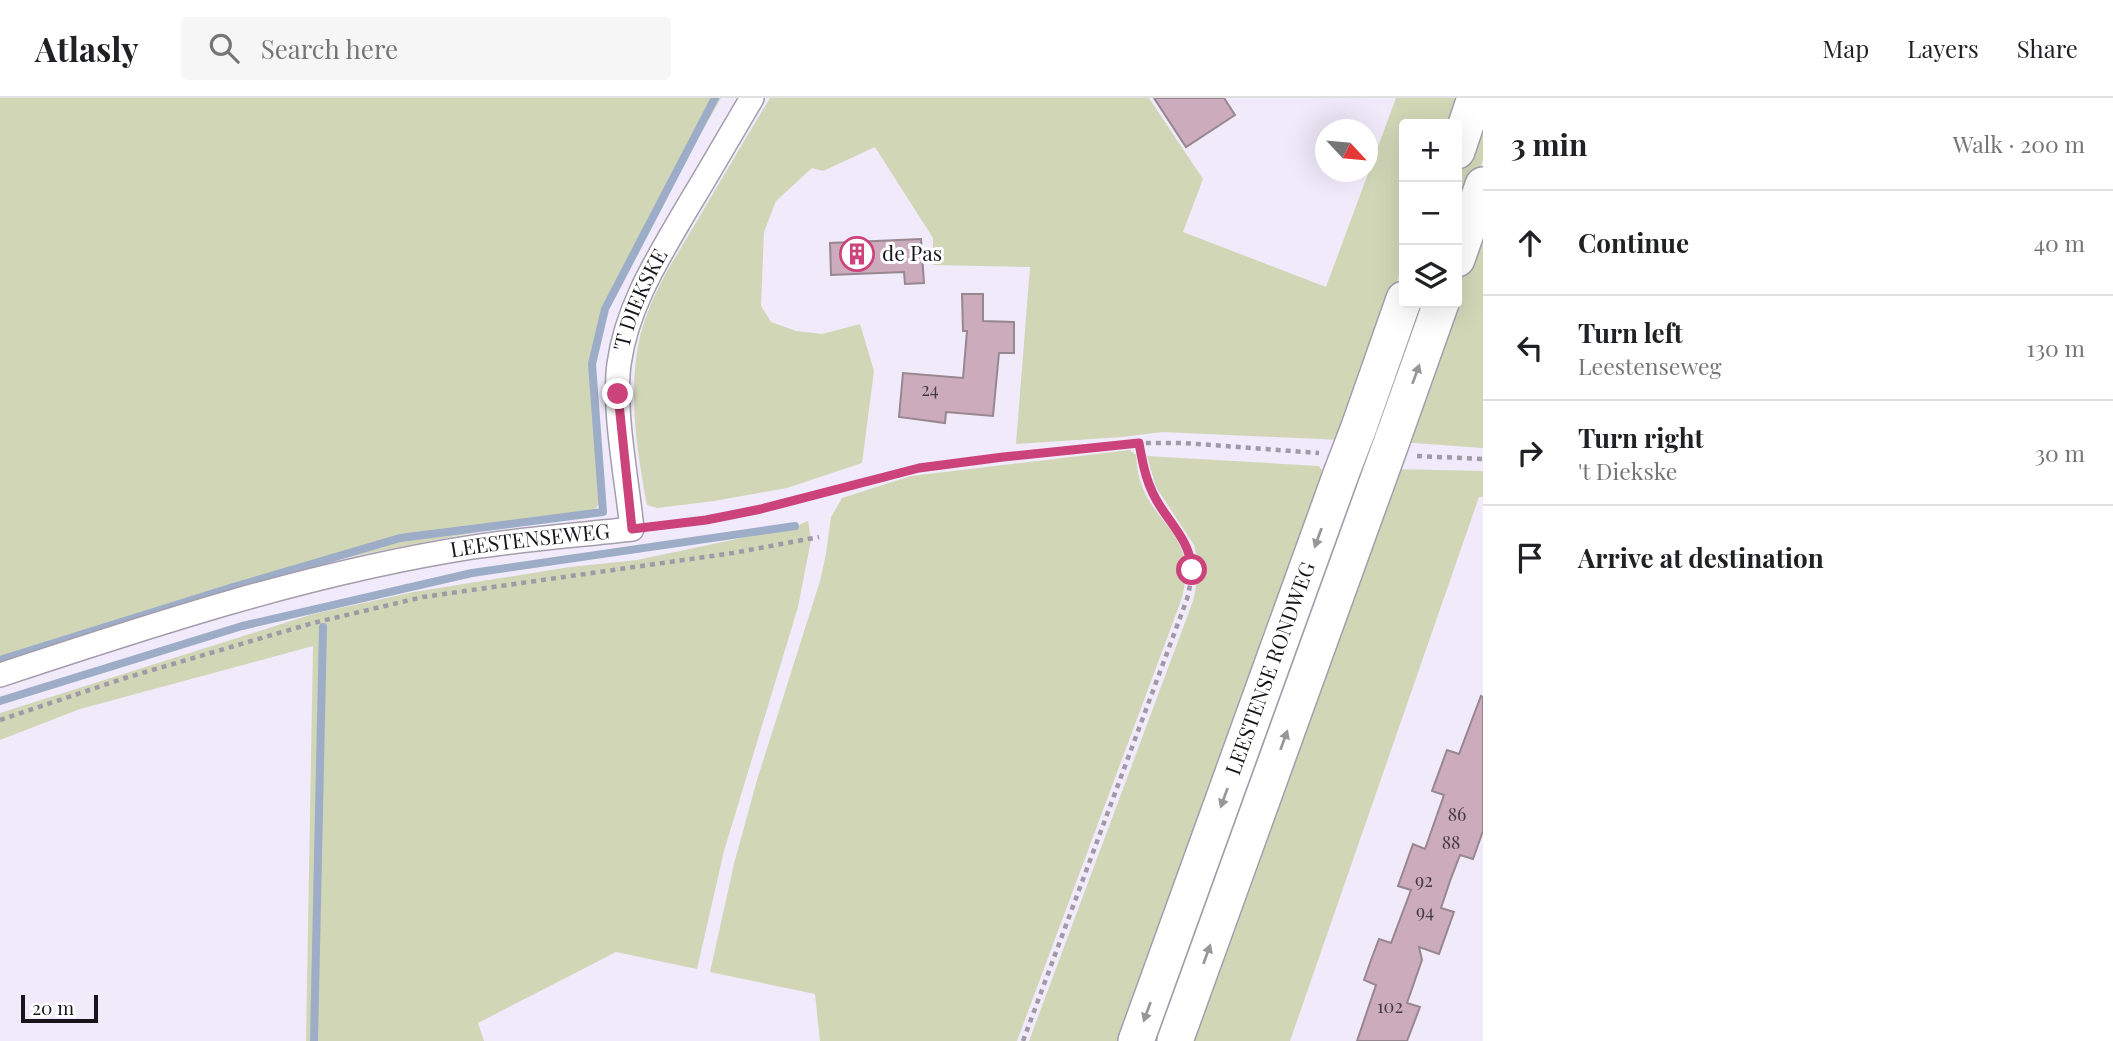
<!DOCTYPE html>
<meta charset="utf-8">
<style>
:root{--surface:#fff;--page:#f6f6f6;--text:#202124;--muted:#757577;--line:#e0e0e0}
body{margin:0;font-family:"Playfair Display",serif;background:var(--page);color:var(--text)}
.controls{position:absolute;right:21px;top:21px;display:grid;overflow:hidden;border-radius:7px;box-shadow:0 7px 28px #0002}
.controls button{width:63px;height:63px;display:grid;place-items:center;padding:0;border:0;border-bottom:2px solid var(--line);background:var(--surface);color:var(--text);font:35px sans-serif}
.compass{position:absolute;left:1315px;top:21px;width:63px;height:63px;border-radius:50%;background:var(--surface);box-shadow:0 7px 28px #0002;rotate:116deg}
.scale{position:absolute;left:21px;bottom:18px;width:77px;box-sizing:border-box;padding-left:7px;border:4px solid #17151b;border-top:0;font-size:19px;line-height:24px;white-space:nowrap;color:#17151b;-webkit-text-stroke:5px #fff;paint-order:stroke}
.stop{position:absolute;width:21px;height:21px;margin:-16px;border:5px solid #cc427a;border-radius:50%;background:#fff}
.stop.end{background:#cc427a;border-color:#fff;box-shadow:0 2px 7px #0008}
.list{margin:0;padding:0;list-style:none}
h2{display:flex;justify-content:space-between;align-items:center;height:91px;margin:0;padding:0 28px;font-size:30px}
h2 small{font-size:23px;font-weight:400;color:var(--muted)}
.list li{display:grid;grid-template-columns:46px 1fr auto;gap:21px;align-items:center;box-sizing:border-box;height:105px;padding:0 28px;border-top:2px solid var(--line)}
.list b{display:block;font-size:26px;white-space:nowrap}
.list p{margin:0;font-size:23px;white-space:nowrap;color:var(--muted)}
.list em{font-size:23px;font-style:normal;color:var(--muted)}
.icon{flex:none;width:38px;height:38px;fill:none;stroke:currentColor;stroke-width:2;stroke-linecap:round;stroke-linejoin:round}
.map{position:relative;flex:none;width:1483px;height:943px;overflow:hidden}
header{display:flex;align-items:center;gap:42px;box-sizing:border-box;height:98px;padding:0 35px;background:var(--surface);border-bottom:2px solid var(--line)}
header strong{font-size:33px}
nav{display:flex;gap:38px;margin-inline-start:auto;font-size:24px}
.search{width:490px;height:63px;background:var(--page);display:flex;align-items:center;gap:18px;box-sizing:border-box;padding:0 24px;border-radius:7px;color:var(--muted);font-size:26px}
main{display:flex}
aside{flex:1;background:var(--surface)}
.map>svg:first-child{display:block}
</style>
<header>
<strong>Atlasly</strong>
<div class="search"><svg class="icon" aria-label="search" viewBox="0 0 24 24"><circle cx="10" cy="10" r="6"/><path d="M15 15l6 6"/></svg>Search here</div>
<nav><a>Map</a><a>Layers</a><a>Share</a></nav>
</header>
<main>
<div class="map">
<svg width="1483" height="943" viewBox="0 0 1483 943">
<rect width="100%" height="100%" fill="#f0eafa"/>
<g fill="#d1d6b7">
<path d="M0,0h721l-107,188 -16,47 -4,65 3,64 7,35 -10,14c-129,24 -260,45 -387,81 -70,20 -139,45 -207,70z"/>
<path d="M770,0h379l54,81 -20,53 143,55 70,-189h67l-9,26h-50v138l-62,178 -180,-8 -40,5 -106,7 14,-177 -97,-2v-27l-58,-91 -52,24 -11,-3 -36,33 -12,31 -3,74 10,16 25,9 26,3 38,-10 14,47 -12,92 -75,25 -73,13 -57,7 -10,-3c-10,-54 -19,-109 -8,-164 9,-42 33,-78 55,-115 25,-43 50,-85 76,-128z"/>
<polygon points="1483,2 1483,62 1457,136 1457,76"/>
<polygon points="1483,113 1483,350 1400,344 1457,205 1457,186"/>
<path d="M1130,352l6,5c1,7 1,15 3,22 15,52 59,55 43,121l-165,443h-197l-5,-47 -105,-22 24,-108 23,-84 63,-199 6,-27 5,-37 11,-19 69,-22z"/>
<path d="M1147,358l172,10 11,16 -200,559h-101l164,-440c5,-20 7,-36 1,-56l-38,-58z"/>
<polygon points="1392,371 1483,373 1483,399 1479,399 1290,943 1185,943"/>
<polygon points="808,423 811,442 798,509 724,753 697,871 616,854 478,925 484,943 306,943 313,548 80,611 0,642 0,615 313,516 414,494 570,469 637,462 794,429"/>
</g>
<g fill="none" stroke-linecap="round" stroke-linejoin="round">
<g stroke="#9dadc8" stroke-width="8">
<polyline points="0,562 230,490 400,440 603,414 592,266 605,211 715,0"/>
<polyline points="0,603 242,528 472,475 795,428"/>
<polyline points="314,943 323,529"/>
</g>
</g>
<g fill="#cbabbc" stroke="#97878f" stroke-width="2">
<polygon points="1154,0 1224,0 1235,17 1186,49"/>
<polygon points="921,141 924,185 905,186 904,174 831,177 830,145"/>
<polygon points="962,196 983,196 983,223 1014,224 1014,255 999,255 993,318 946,314 945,325 899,319 903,275 963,280 967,233 963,233"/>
<polygon points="1481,598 1483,599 1483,733 1473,761 1460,757 1450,783 1441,810 1454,814 1439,856 1419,849 1422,862 1407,905 1420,909 1412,930 1407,943 1357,943 1376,887 1364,882 1371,862 1379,841 1391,845 1411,792 1398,788 1413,746 1425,751 1444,697 1432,693 1447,652 1459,656"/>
</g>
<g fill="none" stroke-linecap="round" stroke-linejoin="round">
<g stroke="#a39dac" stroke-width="26">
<g id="street">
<path id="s1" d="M0,577c154,-51 312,-103 473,-128 53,-8 106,-12 159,-18 -5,-49 -19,-118 -13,-165 8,-58 39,-106 68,-156 22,-36 43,-73 65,-110"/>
</g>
</g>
<g stroke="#a39dac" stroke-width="38">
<g id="primary">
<polyline points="1457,53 1475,0"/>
<polyline points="1457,161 1483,87"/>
<polyline points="1359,329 1404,201"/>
<polyline points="1393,340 1441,205"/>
<path id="s2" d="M1136,943l205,-567"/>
<polyline points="1175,943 1376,387"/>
</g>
</g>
<g stroke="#9e9aa6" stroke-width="4.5" stroke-dasharray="5 5" stroke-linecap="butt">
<polyline points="1417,358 1483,361"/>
<polyline points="654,428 706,422 760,411 919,370 1099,348 1139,345 1184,345 1319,355"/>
<polyline points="0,622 125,580 313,525 423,499 733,455 819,439"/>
<path d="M1023,943l164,-442c18,-68 -26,-70 -43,-124 -3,-10 -3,-22 -5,-32"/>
</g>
<use href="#street" stroke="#fff" stroke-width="23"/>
<use href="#primary" stroke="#fff" stroke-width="35"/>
<g stroke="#a39dac" stroke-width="38" stroke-linecap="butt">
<g id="primary-bridge">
<polyline points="1341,376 1359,329"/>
<polyline points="1376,387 1393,340"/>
</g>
</g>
<use href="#primary-bridge" stroke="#fff" stroke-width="35"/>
</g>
<defs><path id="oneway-solid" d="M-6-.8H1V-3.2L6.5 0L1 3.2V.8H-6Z" transform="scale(1.75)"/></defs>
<g fill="#979698">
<use href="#oneway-solid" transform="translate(1416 276) rotate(-70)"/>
<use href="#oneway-solid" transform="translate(1318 440) rotate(110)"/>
<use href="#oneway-solid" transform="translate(1284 642) rotate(-70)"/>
<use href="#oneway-solid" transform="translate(1224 700) rotate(110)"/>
<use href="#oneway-solid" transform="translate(1207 856) rotate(-70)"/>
<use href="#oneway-solid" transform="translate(1147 914) rotate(110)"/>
</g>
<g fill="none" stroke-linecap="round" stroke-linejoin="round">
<path stroke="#cc427a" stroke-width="9" d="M618,296l14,135 74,-9 55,-11 158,-41 84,-11 136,-14c4,23 8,43 21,63 14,22 30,37 32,64"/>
</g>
<defs>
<g id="building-ring" transform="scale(1.75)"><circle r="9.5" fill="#fff" stroke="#cc427a" stroke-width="1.5"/><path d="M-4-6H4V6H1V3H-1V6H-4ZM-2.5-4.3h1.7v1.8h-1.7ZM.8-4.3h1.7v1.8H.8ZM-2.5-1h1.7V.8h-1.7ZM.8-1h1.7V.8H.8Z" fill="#cc427a"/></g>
</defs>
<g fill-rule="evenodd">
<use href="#building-ring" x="857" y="156"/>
</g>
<g text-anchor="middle" stroke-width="6" stroke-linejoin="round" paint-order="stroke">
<g font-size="18" fill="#443a43">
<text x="930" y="298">24</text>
<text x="1457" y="723">86</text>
<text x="1451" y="751">88</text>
<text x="1424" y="789">92</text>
<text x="1425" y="820">94</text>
<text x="1390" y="915">102</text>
</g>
<g font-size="21" fill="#17151b" stroke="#fff" text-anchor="start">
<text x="882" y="163">de Pas</text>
</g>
<g font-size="21" fill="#17151b" stroke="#fff">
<text dy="7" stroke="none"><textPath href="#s1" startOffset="884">'T DIEKSKE</textPath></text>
<text dy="7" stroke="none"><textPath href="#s1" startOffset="548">LEESTENSEWEG</textPath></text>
<text dy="7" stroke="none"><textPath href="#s2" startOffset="396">LEESTENSE RONDWEG</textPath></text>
</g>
</g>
</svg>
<div class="controls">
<button>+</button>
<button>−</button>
<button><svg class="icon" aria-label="layers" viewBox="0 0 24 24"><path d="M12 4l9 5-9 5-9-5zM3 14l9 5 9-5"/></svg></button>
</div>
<svg class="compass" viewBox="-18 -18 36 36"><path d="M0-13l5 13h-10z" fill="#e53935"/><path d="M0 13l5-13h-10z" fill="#757577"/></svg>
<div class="scale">20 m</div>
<div class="stop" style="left:1192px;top:472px"></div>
<div class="stop end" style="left:618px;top:296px"></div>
</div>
<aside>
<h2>3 min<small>Walk · 200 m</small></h2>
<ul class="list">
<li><svg class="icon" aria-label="ahead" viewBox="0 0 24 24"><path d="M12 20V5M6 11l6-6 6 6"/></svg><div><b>Continue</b></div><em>40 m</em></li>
<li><svg class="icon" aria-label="left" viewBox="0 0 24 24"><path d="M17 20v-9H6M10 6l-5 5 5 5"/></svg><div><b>Turn left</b><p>Leestenseweg</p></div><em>130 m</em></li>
<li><svg class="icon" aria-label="right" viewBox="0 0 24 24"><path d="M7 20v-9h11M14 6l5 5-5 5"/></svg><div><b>Turn right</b><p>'t Diekske</p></div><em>30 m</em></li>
<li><svg class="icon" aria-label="arrive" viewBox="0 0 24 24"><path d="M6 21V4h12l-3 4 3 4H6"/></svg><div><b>Arrive at destination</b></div></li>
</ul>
</aside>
</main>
